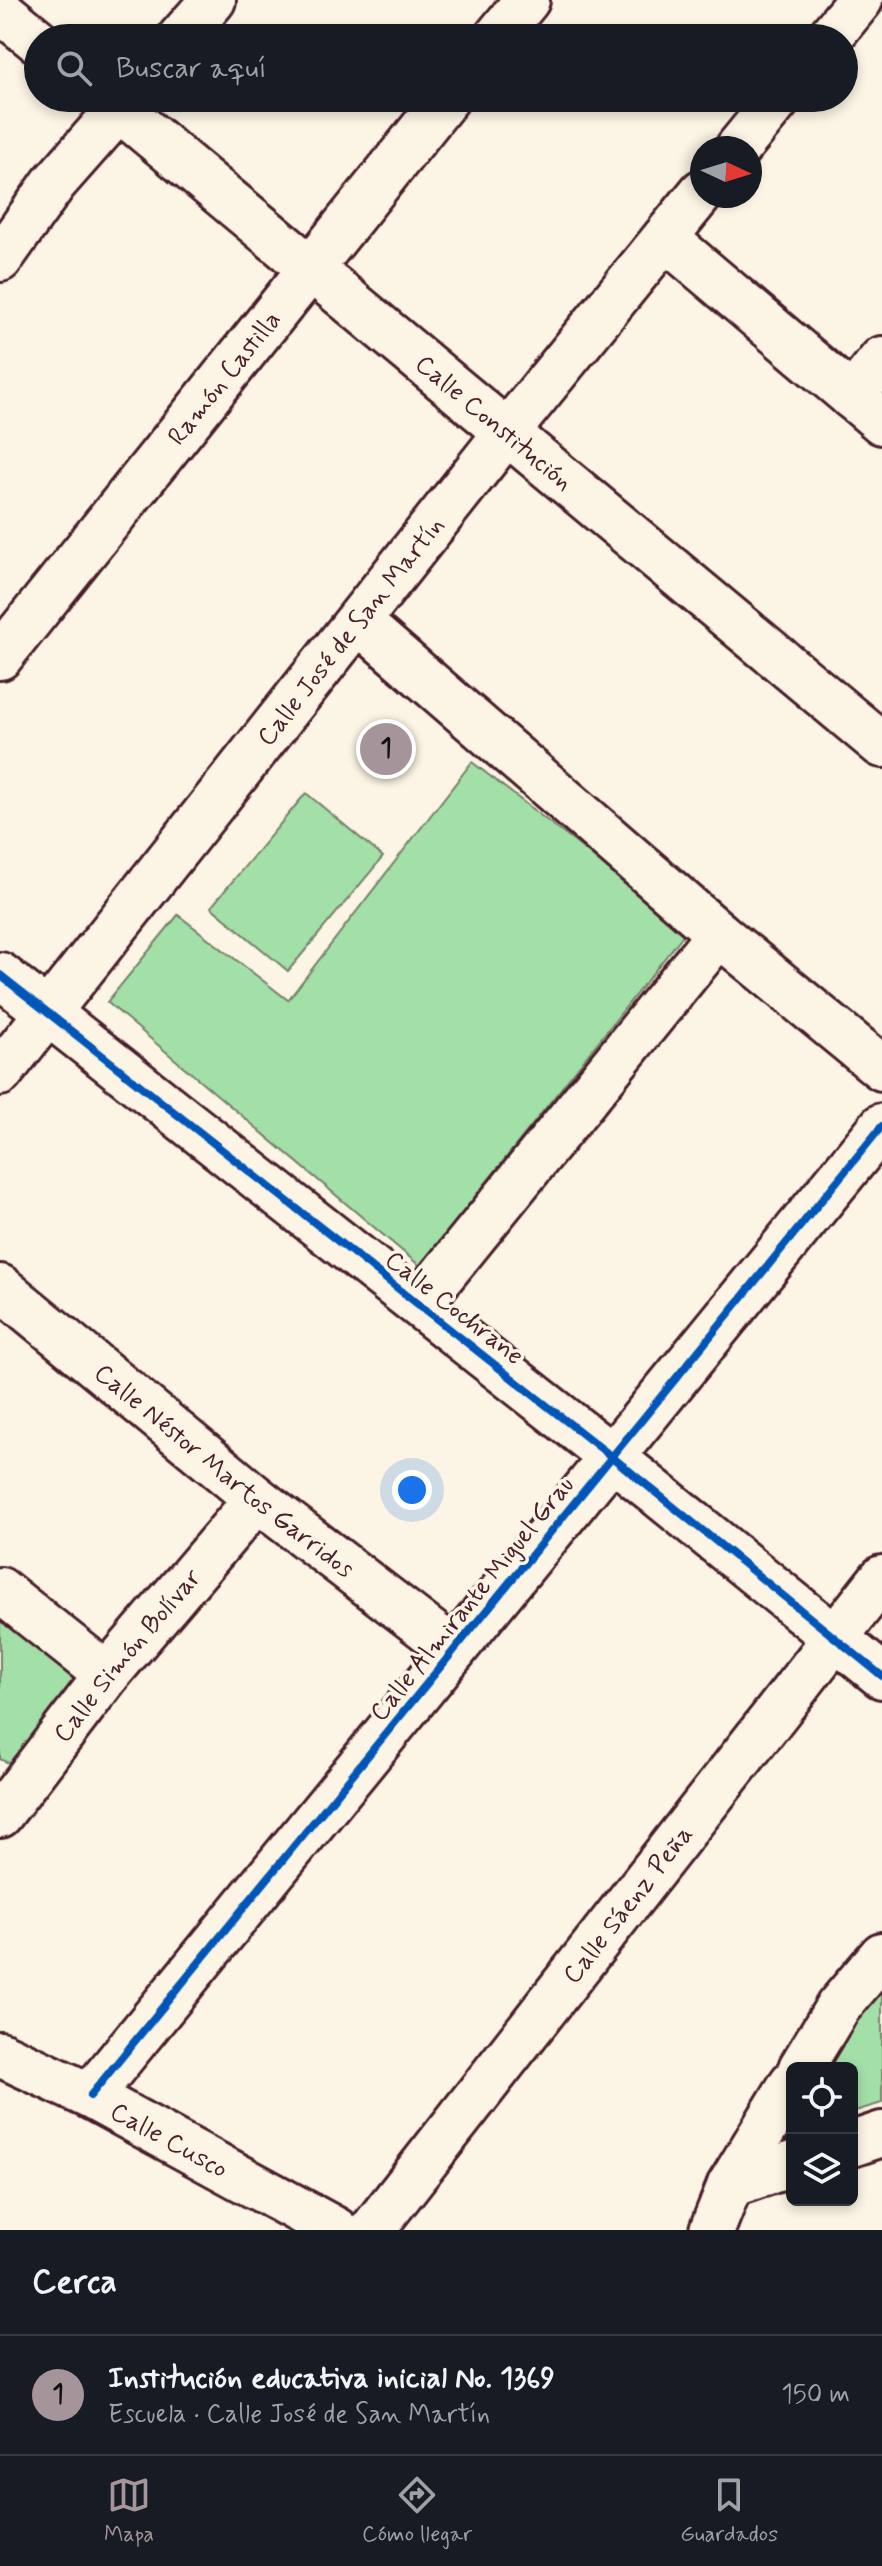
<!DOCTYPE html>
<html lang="es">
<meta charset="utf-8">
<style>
:root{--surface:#171b24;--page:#242831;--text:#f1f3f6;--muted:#9ea1a6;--line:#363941;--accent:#a6949b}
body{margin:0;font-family:Mynerve,sans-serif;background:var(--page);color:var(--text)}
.controls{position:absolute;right:24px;bottom:24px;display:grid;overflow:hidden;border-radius:12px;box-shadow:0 4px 12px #0003}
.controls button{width:72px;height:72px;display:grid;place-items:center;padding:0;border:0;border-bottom:2px solid var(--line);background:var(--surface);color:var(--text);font:40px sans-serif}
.compass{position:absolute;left:690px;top:136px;width:72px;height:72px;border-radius:50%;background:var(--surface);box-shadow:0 4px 12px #0003;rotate:94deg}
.you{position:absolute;left:412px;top:1490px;width:28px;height:28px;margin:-20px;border:6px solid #fff;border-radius:50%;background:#1a73e8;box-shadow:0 0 0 12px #1a73e833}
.badge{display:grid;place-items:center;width:52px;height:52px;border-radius:50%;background:var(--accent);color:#111;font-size:26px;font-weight:700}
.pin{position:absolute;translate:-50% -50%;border:4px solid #fff;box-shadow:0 2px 8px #0006}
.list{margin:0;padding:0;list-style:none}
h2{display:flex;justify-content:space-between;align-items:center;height:104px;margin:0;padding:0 32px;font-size:34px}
h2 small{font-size:26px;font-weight:400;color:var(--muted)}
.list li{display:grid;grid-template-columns:52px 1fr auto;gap:24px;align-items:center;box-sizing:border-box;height:120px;padding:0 32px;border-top:2px solid var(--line)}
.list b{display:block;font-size:30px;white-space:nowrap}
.list p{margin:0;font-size:26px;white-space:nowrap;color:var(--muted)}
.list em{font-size:26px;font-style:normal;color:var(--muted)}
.icon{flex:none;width:44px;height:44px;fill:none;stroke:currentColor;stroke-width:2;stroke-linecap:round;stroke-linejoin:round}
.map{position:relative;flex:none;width:882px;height:2230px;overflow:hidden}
.search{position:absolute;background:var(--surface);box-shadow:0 4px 12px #0003;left:24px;right:24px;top:24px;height:88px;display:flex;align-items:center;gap:20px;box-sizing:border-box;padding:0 28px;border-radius:44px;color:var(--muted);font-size:30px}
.sheet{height:224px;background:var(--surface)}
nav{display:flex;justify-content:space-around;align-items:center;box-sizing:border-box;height:112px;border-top:2px solid var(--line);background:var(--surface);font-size:22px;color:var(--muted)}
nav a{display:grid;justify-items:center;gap:4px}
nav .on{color:var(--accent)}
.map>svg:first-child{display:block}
</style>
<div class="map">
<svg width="882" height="2230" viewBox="0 0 882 2230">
<rect width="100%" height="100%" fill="#fcf5e5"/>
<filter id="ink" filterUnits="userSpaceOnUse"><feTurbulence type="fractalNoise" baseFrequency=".0125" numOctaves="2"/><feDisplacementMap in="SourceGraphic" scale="16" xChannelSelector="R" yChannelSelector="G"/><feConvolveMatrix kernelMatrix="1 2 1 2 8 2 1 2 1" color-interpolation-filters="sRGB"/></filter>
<g filter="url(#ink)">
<g fill="#a2e0a8" stroke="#76806a" stroke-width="2">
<polygon points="472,762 687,930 420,1266 107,1002 178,915 288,1000"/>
<polygon points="306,793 383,857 288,971 211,907"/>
<polygon points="0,1615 84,1682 15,1766 0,1759"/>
<polygon points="882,1981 882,2103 852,2112 852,2068 824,2068 853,2017"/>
</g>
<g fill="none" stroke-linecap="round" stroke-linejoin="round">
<g stroke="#4a1f2b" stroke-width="50">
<g id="minor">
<polyline points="0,10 38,41"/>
<polyline points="180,38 213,0"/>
<polyline points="496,38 527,0"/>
<polyline points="829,38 860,0"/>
<path id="s1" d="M106,98l776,647"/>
<polyline points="738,148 779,98"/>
<polyline points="665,238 882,422"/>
<polyline points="0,259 54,183 129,98"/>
<polyline points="852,397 882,359"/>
<polyline points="358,621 719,934 882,1068"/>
<path id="s2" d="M0,657l447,-559"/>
<polyline points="0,975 612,1457 882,1676"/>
<path id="s3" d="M0,1073l507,-641 195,-240"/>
<path id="s4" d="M0,1287l257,212 197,151"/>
<polyline points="419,1304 719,934"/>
<polyline points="0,1590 107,1675"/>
<path id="s5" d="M0,1815l107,-140 150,-176"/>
<path id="s6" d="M0,2054l90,42 246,134"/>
<polyline points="801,2068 838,2007 882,1955"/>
<polyline points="90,2096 882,1126"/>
<polyline points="852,2144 882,2134"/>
<polyline points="730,2185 792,2164"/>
<path id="s7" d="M372,2230l510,-652"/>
<polyline points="712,2230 730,2185 792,2083"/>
</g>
</g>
<use href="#minor" stroke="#fcf5e5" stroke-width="44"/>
<g stroke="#fcf5e5" stroke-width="13">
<g id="cycleway">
<polyline points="0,975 612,1457 882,1676"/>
<polyline points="90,2096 882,1126"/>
</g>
</g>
<use href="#cycleway" stroke="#0057b8" stroke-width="8"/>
</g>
</g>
<g text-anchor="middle" stroke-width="7" stroke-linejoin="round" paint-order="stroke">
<g font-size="26" fill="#4a1f2b" stroke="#fcf5e5">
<text dy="9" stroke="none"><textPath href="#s2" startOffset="358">Ramón Castilla</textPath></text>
<text dy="9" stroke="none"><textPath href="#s1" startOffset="506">Calle Constitución</textPath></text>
<text dy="9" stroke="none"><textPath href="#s3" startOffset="564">Calle José de San Martín</textPath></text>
<text transform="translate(455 1307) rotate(38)" y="9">Calle Cochrane</text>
<text dy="9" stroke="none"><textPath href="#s4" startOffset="290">Calle Néstor Martos Garridos</textPath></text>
<text transform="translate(471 1598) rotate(-51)" y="9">Calle Almirante Miguel Grau</text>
<text dy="9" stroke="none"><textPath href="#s5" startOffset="204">Calle Simón Bolívar</textPath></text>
<text dy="9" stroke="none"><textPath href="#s7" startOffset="414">Calle Sáenz Peña</textPath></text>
<text dy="9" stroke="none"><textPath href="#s6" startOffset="190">Calle Cusco</textPath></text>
</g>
</g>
</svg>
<div class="controls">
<button><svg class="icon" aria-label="locate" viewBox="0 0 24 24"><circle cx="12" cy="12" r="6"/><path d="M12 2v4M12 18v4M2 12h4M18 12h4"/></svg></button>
<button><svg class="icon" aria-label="layers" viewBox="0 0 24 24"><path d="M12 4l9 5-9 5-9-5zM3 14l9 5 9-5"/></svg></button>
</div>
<svg class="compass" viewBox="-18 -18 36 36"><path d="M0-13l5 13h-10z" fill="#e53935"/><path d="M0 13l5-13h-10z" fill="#9ea1a6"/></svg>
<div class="you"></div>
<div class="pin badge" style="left:386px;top:749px">1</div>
<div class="search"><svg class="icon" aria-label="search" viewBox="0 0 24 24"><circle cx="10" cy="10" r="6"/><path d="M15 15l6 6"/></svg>Buscar aquí</div>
</div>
<section class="sheet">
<h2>Cerca<small></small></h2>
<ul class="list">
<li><span class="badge">1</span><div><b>Institución educativa inicial No. 1369</b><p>Escuela · Calle José de San Martín</p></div><em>150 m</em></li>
</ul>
</section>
<nav>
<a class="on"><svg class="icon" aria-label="map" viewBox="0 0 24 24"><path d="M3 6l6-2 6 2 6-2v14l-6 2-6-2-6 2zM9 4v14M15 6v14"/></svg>Mapa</a>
<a><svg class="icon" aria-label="directions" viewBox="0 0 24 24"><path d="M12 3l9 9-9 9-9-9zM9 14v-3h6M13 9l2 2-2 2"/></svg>Cómo llegar</a>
<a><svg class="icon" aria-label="saved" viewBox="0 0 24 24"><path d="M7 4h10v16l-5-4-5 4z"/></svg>Guardados</a>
</nav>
